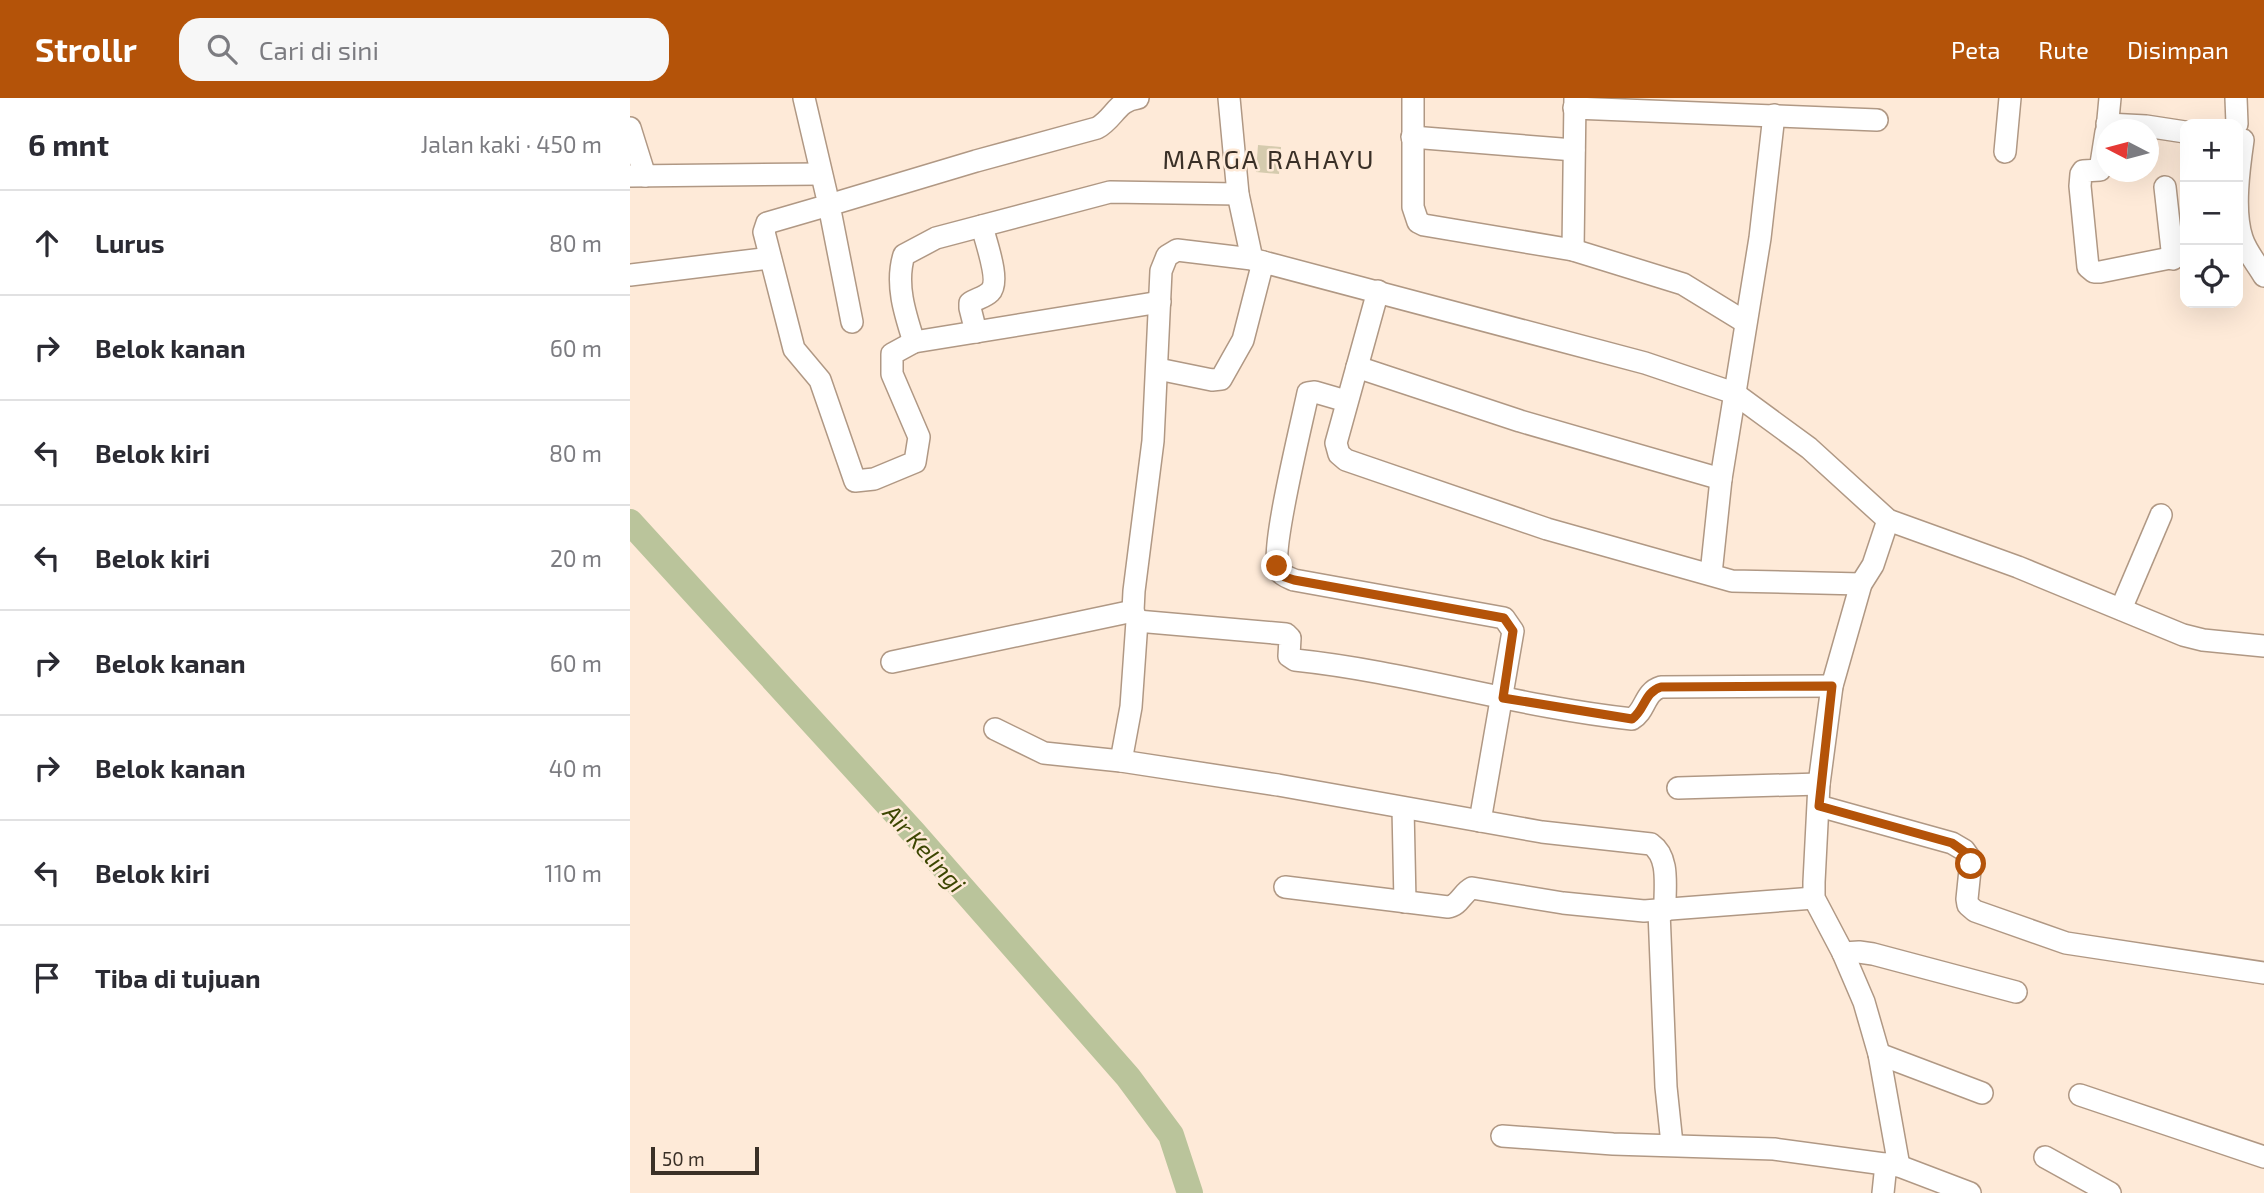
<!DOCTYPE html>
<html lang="id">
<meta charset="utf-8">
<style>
:root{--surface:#fff;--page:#f7f7f7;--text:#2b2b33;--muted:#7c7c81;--line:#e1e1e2;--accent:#b45309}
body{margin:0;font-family:"Exo 2",sans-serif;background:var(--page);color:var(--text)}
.controls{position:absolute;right:21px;top:21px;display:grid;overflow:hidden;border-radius:14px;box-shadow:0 7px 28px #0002}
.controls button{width:63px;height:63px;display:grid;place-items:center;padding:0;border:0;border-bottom:2px solid var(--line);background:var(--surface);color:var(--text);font:35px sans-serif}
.compass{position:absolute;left:1466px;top:21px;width:63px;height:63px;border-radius:50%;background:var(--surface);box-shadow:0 7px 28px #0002;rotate:276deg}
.scale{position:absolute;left:21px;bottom:18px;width:108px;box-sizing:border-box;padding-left:7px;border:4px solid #3a3027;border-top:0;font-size:19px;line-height:24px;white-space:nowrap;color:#3a3027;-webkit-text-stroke:5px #feead8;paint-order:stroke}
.stop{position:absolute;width:21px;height:21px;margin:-16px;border:5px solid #b45309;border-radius:50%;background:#fff}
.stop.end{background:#b45309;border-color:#fff;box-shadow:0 2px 7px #0008}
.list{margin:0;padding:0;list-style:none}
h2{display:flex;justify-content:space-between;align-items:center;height:91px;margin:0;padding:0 28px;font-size:30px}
h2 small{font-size:23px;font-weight:400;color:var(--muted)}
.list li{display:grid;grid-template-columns:46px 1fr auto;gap:21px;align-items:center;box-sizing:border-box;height:105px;padding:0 28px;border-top:2px solid var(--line)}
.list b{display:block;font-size:26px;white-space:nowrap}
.list em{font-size:23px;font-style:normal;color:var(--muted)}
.icon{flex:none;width:38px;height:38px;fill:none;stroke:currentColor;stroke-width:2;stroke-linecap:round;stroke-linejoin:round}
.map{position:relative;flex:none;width:1634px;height:1095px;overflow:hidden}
header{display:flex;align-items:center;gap:42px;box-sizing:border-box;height:98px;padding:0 35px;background:var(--accent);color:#fff}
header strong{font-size:33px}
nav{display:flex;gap:38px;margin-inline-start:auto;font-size:24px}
.search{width:490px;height:63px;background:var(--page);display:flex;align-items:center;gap:18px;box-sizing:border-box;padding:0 24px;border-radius:21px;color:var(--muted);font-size:26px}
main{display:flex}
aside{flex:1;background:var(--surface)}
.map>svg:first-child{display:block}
</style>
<header>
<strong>Strollr</strong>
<div class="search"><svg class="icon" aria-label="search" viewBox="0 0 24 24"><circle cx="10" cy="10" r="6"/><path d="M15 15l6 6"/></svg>Cari di sini</div>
<nav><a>Peta</a><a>Rute</a><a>Disimpan</a></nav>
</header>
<main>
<aside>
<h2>6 mnt<small>Jalan kaki · 450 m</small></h2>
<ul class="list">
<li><svg class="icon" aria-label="ahead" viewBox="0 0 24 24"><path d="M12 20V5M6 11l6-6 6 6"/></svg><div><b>Lurus</b></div><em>80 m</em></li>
<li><svg class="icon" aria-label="right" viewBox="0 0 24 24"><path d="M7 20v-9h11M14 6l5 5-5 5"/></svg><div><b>Belok kanan</b></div><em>60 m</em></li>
<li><svg class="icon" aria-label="left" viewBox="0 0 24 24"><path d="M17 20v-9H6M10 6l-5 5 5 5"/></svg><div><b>Belok kiri</b></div><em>80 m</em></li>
<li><svg class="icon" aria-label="left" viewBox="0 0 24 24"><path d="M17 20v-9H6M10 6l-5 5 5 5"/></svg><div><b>Belok kiri</b></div><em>20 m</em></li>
<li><svg class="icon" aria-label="right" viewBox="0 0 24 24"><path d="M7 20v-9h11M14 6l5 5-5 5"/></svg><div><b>Belok kanan</b></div><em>60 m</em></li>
<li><svg class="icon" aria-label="right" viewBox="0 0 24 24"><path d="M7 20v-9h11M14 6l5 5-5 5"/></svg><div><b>Belok kanan</b></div><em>40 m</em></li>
<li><svg class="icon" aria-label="left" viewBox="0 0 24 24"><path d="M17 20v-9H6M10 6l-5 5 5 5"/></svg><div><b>Belok kiri</b></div><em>110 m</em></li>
<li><svg class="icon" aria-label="arrive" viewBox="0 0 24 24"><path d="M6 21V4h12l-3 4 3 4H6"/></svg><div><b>Tiba di tujuan</b></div></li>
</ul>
</aside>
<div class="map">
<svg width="1634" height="1095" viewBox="0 0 1634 1095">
<rect width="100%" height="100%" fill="#feead8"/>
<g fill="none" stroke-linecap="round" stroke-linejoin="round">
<polyline stroke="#bac49b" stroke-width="26" points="0,424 283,734 498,979 541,1037 560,1095"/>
</g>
<polygon fill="#d5cbae" points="628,47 651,49 649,76 626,74"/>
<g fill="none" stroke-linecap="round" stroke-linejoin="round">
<g stroke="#b09884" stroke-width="24">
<g id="minor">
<polyline points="174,0 199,107 137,125 134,134 164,251 190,282 225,383 244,381 285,364 289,339 262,276 262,256 284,244 530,204"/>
<polyline points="599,0 608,96 622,161 1015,265 1104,295 1179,350 1258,422 1388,469 1553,537 1573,542 1634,548"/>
<polyline points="783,0 783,109 788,124 794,127 943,152 1053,186 1115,224"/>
<polyline points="1606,0 1607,26"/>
<polyline points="944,10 1247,22"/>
<polyline points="1477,26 1516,28 1555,34"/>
<polyline points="0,30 15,78"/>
<polyline points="1477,32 1480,0"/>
<polyline points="1476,34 1470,72 1453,73 1451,76 1450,88 1458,169 1464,174 1470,174 1555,157"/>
<polyline points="782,39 944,52"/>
<path d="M1613,42c-4,28 -10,71 -1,98 4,13 15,26 22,38"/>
<polyline points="1375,54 1380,0"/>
<polyline points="0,78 191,76"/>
<polyline points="1535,89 1543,161"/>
<polyline points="943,152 945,0"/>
<polyline points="0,177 140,160"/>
<polyline points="748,193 706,345 709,356 716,362 917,431 1102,483 1231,486"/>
<path d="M222,224l-23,-117 147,-44 121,-33c17,-9 20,-28 41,-30"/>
<path d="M346,234l-6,-24v-5c6,-4 15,-6 20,-11 11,-11 -5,-52 -8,-66"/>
<path d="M284,244c-9,-28 -19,-58 -10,-87l32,-17 174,-46 128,2"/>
<polyline points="727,269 890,323 1091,381"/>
<polyline points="528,271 582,282 591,281 613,242 633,164"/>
<path d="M716,303l-31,-9 -7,1c-6,29 -37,154 -30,174 2,8 9,10 16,13l210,38 9,13 -33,190"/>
<polyline points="1258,422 1243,467 1231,486 1202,588 1189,686 1184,784 1184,800 1213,855 1234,904 1249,956 1269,1068"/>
<polyline points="1081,476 1091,381 1130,140 1144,17"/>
<polyline points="1491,511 1531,417"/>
<path d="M507,523l149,13 4,4 -1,18 6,4c114,12 223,47 337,59 14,-8 12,-27 29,-32l171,-1"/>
<polyline points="262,564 503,513"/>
<path d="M365,631l49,24 77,8 157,24 264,47 109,12c20,14 13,45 14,67"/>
<polyline points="491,663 501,609 507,523 503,513 504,493 523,343 531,173 537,158 547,152 622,161"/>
<polyline points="1048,690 1189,686"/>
<polyline points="1189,708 1322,745 1334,752 1341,762 1337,801 1338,807 1345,813 1436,845 1634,875"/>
<polyline points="773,710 775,804"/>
<path d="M655,789l163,20c11,-1 14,-14 24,-19l91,15 81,8 170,-13"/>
<polyline points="1029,813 1036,989 1042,1046"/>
<polyline points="1213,855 1229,854 1243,856 1386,894"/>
<polyline points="1249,956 1352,995"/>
<polyline points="1450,997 1634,1059"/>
<polyline points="872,1038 983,1046 1144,1051 1269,1068 1340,1095"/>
<polyline points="1415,1059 1480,1095"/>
<polyline points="1253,1095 1256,1066"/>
</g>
</g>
<use href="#minor" stroke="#fff" stroke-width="21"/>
</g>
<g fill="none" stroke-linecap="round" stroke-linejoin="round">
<path stroke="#b45309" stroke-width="9" d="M647,468l8,11 9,3 210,38 9,13 -10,67 129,21c13,-9 12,-27 29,-32l171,-1 -13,120 133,37 17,12 2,9"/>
</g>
<g text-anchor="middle" stroke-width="5" stroke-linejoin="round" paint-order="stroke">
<g font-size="24" font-style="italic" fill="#3c4601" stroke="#feead8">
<text transform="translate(294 751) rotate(48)" y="8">Air Kelingi</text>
</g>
<g font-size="26" letter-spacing="2" fill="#3a3027" stroke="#feead8">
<text x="639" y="71">MARGA RAHAYU</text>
</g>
</g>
</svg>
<div class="controls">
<button>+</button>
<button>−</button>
<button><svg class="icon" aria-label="locate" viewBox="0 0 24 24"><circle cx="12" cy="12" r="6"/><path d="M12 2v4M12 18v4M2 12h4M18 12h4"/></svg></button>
</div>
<svg class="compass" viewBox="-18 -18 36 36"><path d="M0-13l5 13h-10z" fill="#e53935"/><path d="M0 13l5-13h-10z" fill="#7c7c81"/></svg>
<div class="scale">50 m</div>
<div class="stop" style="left:1341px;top:766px"></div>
<div class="stop end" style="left:647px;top:468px"></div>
</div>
</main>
